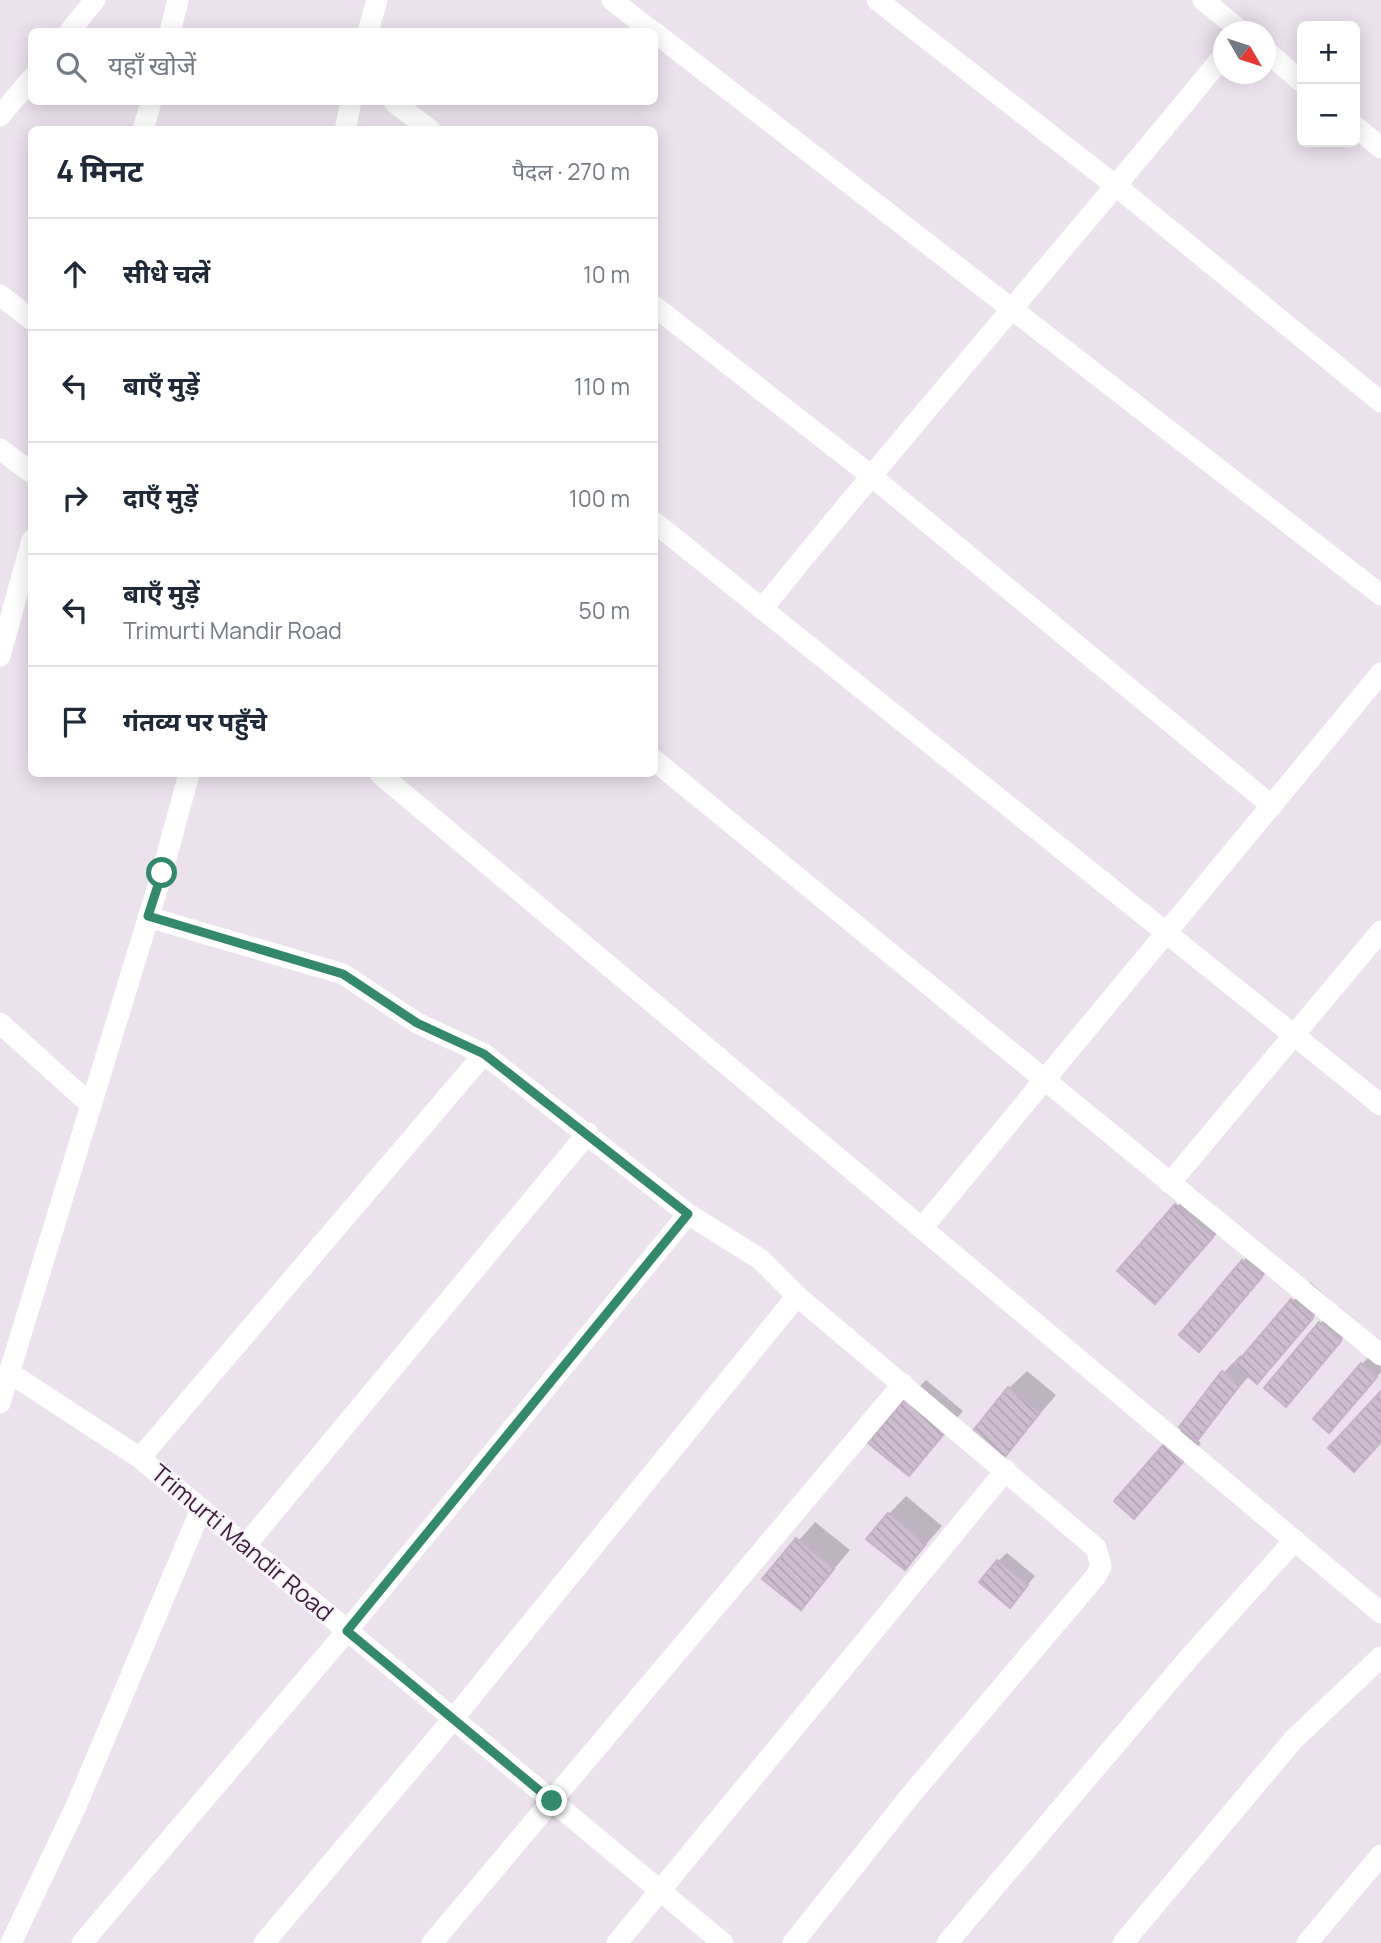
<!DOCTYPE html>
<html lang="hi">
<meta charset="utf-8">
<style>
:root{--surface:#fff;--page:#f6f6f7;--text:#1f2937;--muted:#747a83;--line:#e0e1e3}
body{margin:0;font-family:Manrope,"Noto Sans Devanagari",sans-serif;background:var(--page);color:var(--text)}
.controls{position:absolute;right:21px;top:21px;display:grid;overflow:hidden;border-radius:10px;box-shadow:0 4px 18px #0003}
.controls button{width:63px;height:63px;display:grid;place-items:center;padding:0;border:0;border-bottom:2px solid var(--line);background:var(--surface);color:var(--text);font:35px sans-serif}
.compass{position:absolute;left:1213px;top:21px;width:63px;height:63px;border-radius:50%;background:var(--surface);box-shadow:0 4px 18px #0003;rotate:129deg}
.stop{position:absolute;width:21px;height:21px;margin:-16px;border:5px solid #34896d;border-radius:50%;background:#fff}
.stop.end{background:#34896d;border-color:#fff;box-shadow:0 2px 7px #0008}
.list{margin:0;padding:0;list-style:none}
h2{display:flex;justify-content:space-between;align-items:center;height:91px;margin:0;padding:0 28px;font-size:30px}
h2 small{font-size:23px;font-weight:400;color:var(--muted)}
.list li{display:grid;grid-template-columns:46px 1fr auto;gap:21px;align-items:center;box-sizing:border-box;height:112px;padding:0 28px;border-top:2px solid var(--line)}
.list b{display:block;font-size:26px;white-space:nowrap}
.list p{margin:0;font-size:23px;white-space:nowrap;color:var(--muted)}
.list em{font-size:23px;font-style:normal;color:var(--muted)}
.icon{flex:none;width:38px;height:38px;fill:none;stroke:currentColor;stroke-width:2;stroke-linecap:round;stroke-linejoin:round}
.map{position:relative;flex:none;width:1381px;height:1943px;overflow:hidden}
.search{position:absolute;background:var(--surface);box-shadow:0 4px 18px #0003;left:28px;top:28px;width:630px;height:77px;display:flex;align-items:center;gap:18px;box-sizing:border-box;padding:0 24px;border-radius:10px;color:var(--muted);font-size:26px}
.panel{position:absolute;background:var(--surface);box-shadow:0 4px 18px #0003;left:28px;top:126px;width:630px;height:651px;border-radius:10px}
.map>svg:first-child{display:block}
</style>
<div class="map">
<svg width="1381" height="1943" viewBox="0 0 1381 1943">
<defs>
<pattern id="building-back-hatch" width="6" height="6" patternUnits="userSpaceOnUse" patternTransform="scale(1.75)"><rect width="6" height="6" fill="#ccbecf"/><path d="M-1 5l2 2M0 0l6 6M5-1l2 2" fill="none" stroke="#b0a3b3"/></pattern>
</defs>
<rect width="100%" height="100%" fill="#ece2ee"/>
<g fill="#0003">
<polygon points="1194,1188 1230,1219 1155,1302 1119,1271"/>
<polygon points="1260,1244 1278,1259 1199,1350 1243,1261"/>
<polygon points="1310,1282 1329,1299 1257,1382 1249,1376 1196,1439 1201,1443 1134,1516 1166,1445 1183,1428 1224,1372 1241,1355 1244,1357"/>
<polygon points="1338,1306 1357,1322 1286,1405 1320,1324"/>
<polygon points="1379,1347 1381,1372 1329,1430 1362,1364"/>
<polygon points="1027,1371 1056,1395 1000,1460 1009,1388"/>
<polygon points="926,1380 963,1411 908,1474 908,1398"/>
<polygon points="906,1496 942,1526 905,1568 889,1514"/>
<polygon points="815,1522 850,1550 801,1608 765,1579"/>
<polygon points="1007,1553 1035,1576 1018,1597 998,1561"/>
</g>
<g fill="url(#building-back-hatch)" stroke="#c6b3c8" stroke-width="2">
<polygon points="1175,1204 1213,1237 1155,1304 1117,1271"/>
<polygon points="1242,1260 1262,1277 1199,1352 1179,1335"/>
<polygon points="1291,1299 1313,1318 1257,1384 1235,1365"/>
<polygon points="1319,1322 1341,1341 1286,1407 1264,1388"/>
<polygon points="1361,1363 1377,1377 1329,1433 1313,1419"/>
<polygon points="1222,1371 1240,1385 1197,1441 1179,1427"/>
<polygon points="1008,1387 1040,1413 1000,1463 968,1437"/>
<polygon points="1381,1391 1381,1442 1354,1472 1328,1448"/>
<polygon points="907,1396 947,1430 909,1476 868,1443"/>
<polygon points="1164,1444 1184,1461 1134,1519 1114,1501"/>
<polygon points="888,1513 926,1544 905,1570 866,1539"/>
<polygon points="796,1538 834,1569 801,1610 762,1579"/>
<polygon points="997,1560 1028,1585 1010,1608 979,1582"/>
</g>
<g fill="none" stroke-linecap="round" stroke-linejoin="round">
<g stroke="#fff" stroke-width="21">
<polyline points="612,0 653,32"/>
<polyline points="877,0 1116,186 1381,402"/>
<polyline points="1203,0 1242,32"/>
<polyline points="69,32 95,0"/>
<polyline points="170,32 178,0"/>
<polyline points="368,32 377,0"/>
<polyline points="654,32 1381,595"/>
<polyline points="1266,51 1302,82"/>
<polyline points="394,102 430,130"/>
<polyline points="0,116 32,78"/>
<polyline points="1355,126 1381,148"/>
<polyline points="143,130 151,102"/>
<polyline points="345,130 351,102"/>
<polyline points="0,295 32,320"/>
<polyline points="654,306 870,475 1272,806"/>
<polyline points="0,449 32,473"/>
<polyline points="654,522 1381,1105"/>
<path d="M762,609c151,-187 310,-368 462,-554"/>
<polyline points="0,656 32,540"/>
<polyline points="654,760 1381,1355"/>
<polyline points="380,774 1381,1613"/>
<polyline points="148,917 343,974 417,1023 484,1054 688,1214 760,1259 797,1296 1096,1548 1101,1566 1096,1576 910,1796 793,1943"/>
<polyline points="0,1023 90,1104"/>
<polyline points="1170,1183 1381,931"/>
<polyline points="922,1228 1381,673"/>
<polyline points="10,1373 140,1458 723,1943"/>
<polyline points="0,1403 162,873 189,774"/>
<polyline points="140,1458 484,1054"/>
<polyline points="245,1546 588,1133"/>
<polyline points="11,1943 77,1804 201,1509"/>
<polyline points="82,1943 347,1631 688,1214"/>
<polyline points="264,1943 453,1719 797,1296"/>
<polyline points="432,1943 903,1384"/>
<polyline points="617,1943 1006,1470"/>
<polyline points="947,1943 1188,1659 1295,1540"/>
<polyline points="1123,1943 1294,1739 1381,1657"/>
<polyline points="1307,1943 1381,1855"/>
</g>
</g>
<g fill="none" stroke-linecap="round" stroke-linejoin="round">
<polyline stroke="#34896d" stroke-width="9" points="162,873 148,916 343,974 417,1023 484,1054 688,1214 347,1631 552,1801"/>
</g>
<g text-anchor="middle" stroke-width="5" stroke-linejoin="round" paint-order="stroke">
<g font-size="24" fill="#41203f" stroke="#f8f3fa">
<text transform="translate(242 1543) rotate(40)" y="8">Trimurti Mandir Road</text>
</g>
</g>
</svg>
<div class="controls">
<button>+</button>
<button>−</button>
</div>
<svg class="compass" viewBox="-18 -18 36 36"><path d="M0-13l5 13h-10z" fill="#e53935"/><path d="M0 13l5-13h-10z" fill="#747a83"/></svg>
<div class="stop" style="left:162px;top:873px"></div>
<div class="stop end" style="left:552px;top:1801px"></div>
<div class="search"><svg class="icon" aria-label="search" viewBox="0 0 24 24"><circle cx="10" cy="10" r="6"/><path d="M15 15l6 6"/></svg>यहाँ खोजें</div>
<section class="panel">
<h2>4 मिनट<small>पैदल · 270 m</small></h2>
<ul class="list">
<li><svg class="icon" aria-label="ahead" viewBox="0 0 24 24"><path d="M12 20V5M6 11l6-6 6 6"/></svg><div><b>सीधे चलें</b></div><em>10 m</em></li>
<li><svg class="icon" aria-label="left" viewBox="0 0 24 24"><path d="M17 20v-9H6M10 6l-5 5 5 5"/></svg><div><b>बाएँ मुड़ें</b></div><em>110 m</em></li>
<li><svg class="icon" aria-label="right" viewBox="0 0 24 24"><path d="M7 20v-9h11M14 6l5 5-5 5"/></svg><div><b>दाएँ मुड़ें</b></div><em>100 m</em></li>
<li><svg class="icon" aria-label="left" viewBox="0 0 24 24"><path d="M17 20v-9H6M10 6l-5 5 5 5"/></svg><div><b>बाएँ मुड़ें</b><p>Trimurti Mandir Road</p></div><em>50 m</em></li>
<li><svg class="icon" aria-label="arrive" viewBox="0 0 24 24"><path d="M6 21V4h12l-3 4 3 4H6"/></svg><div><b>गंतव्य पर पहुँचे</b></div></li>
</ul>
</section>
</div>
